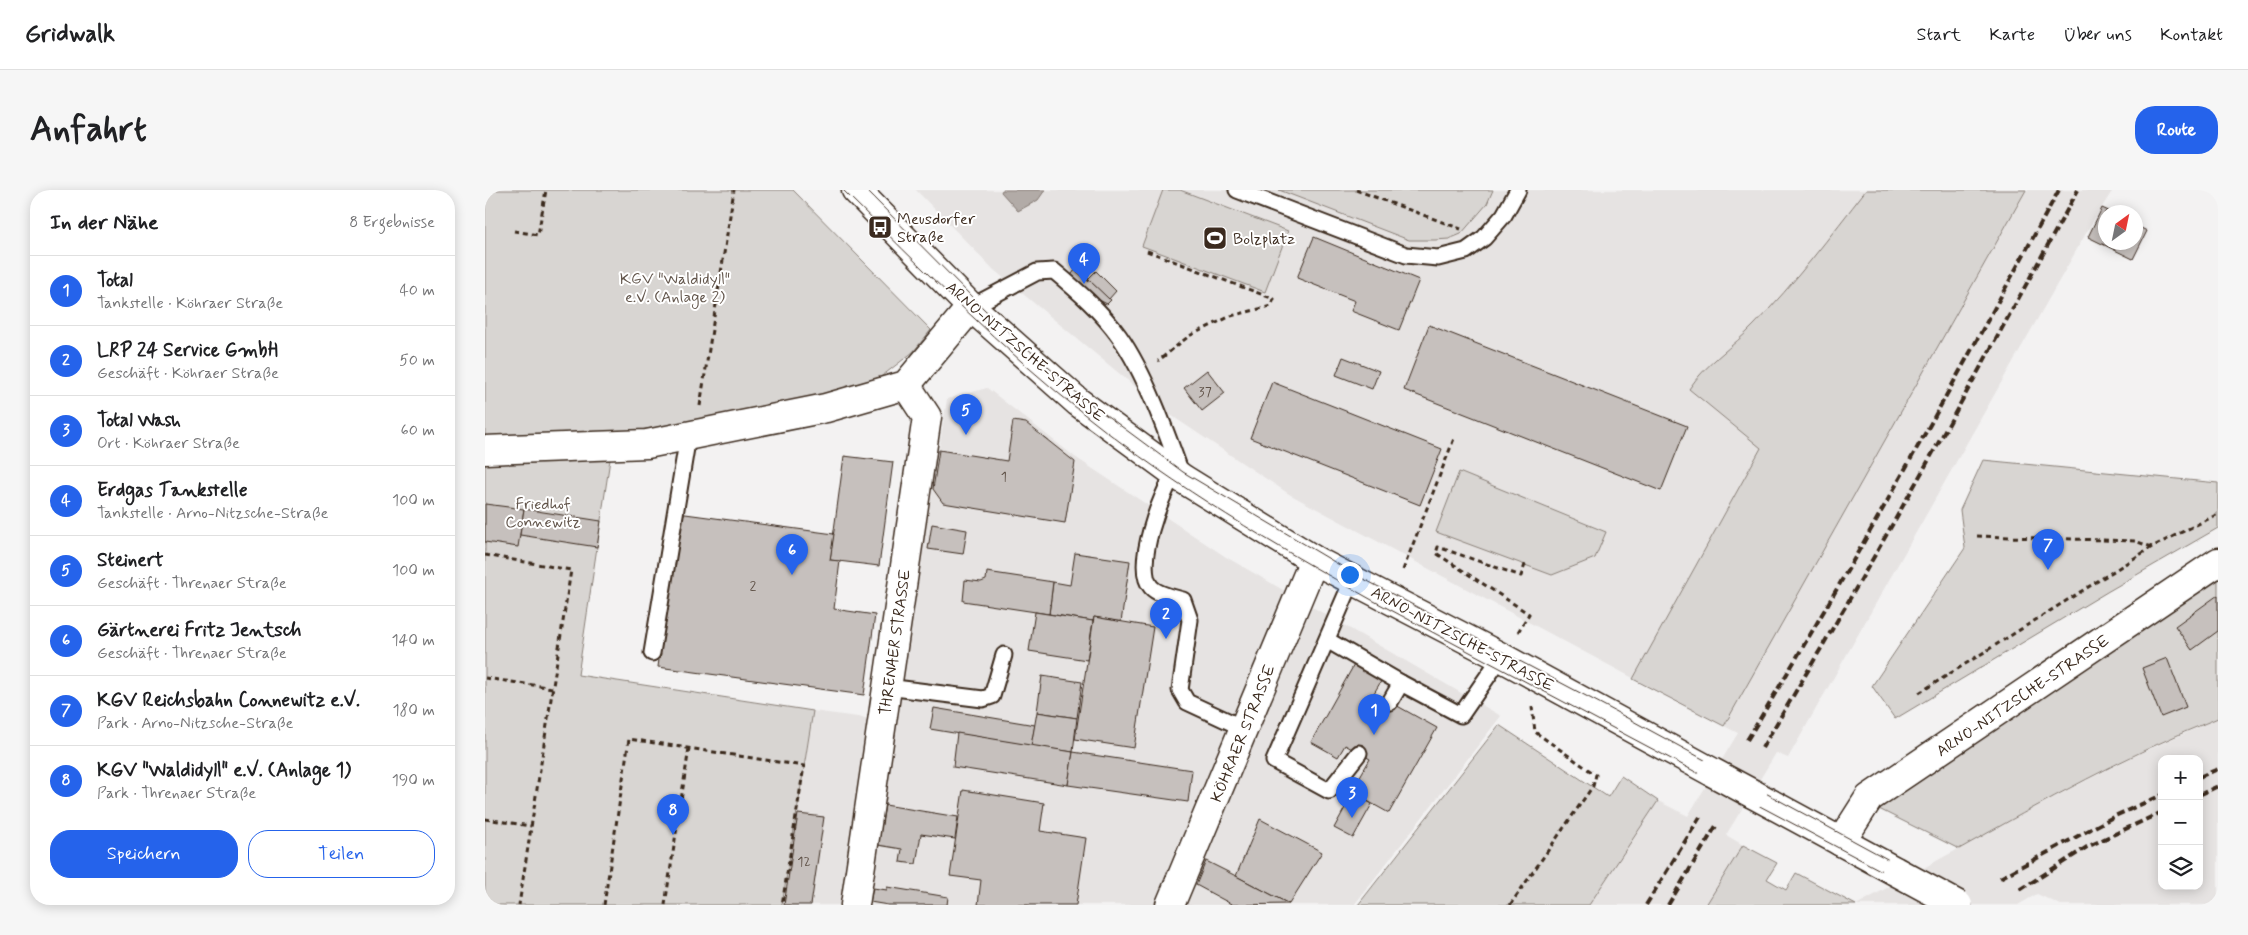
<!DOCTYPE html>
<html lang="de">
<meta charset="utf-8">
<style>
:root{--surface:#fff;--page:#f6f6f6;--text:#202124;--muted:#757577;--line:#e0e0e0;--accent:#2563eb}
body{margin:0;font-family:Mynerve,sans-serif;background:var(--page);color:var(--text)}
.controls{position:absolute;right:15px;bottom:15px;display:grid;overflow:hidden;border-radius:10px;box-shadow:0 2px 12px #0003}
.controls button{width:45px;height:45px;display:grid;place-items:center;padding:0;border:0;border-bottom:1px solid var(--line);background:var(--surface);color:var(--text);font:25px sans-serif}
.compass{position:absolute;left:1613px;top:15px;width:45px;height:45px;border-radius:50%;background:var(--surface);box-shadow:0 2px 12px #0003;rotate:33deg}
.you{position:absolute;left:864px;top:384px;width:18px;height:18px;margin:-12px;border:4px solid #fff;border-radius:50%;background:#1a73e8;box-shadow:0 0 0 8px #1a73e833}
.badge{display:grid;place-items:center;width:32px;height:32px;border-radius:50%;background:var(--accent);color:#fff;font-size:16px;font-weight:700}
.pin{position:absolute;translate:-50% -41px;filter:drop-shadow(0 1px 2px #0008)}
.pin::after{content:'';position:absolute;top:26px;width:18px;height:15px;background:inherit;clip-path:polygon(0 0,100% 0,50% 100%)}
.list{margin:0;padding:0;list-style:none}
h2{display:flex;justify-content:space-between;align-items:center;height:65px;margin:0;padding:0 20px;font-size:21px}
h2 small{font-size:16px;font-weight:400;color:var(--muted)}
.list li{display:grid;grid-template-columns:32px 1fr auto;gap:15px;align-items:center;box-sizing:border-box;height:70px;padding:0 20px;border-top:1px solid var(--line)}
.list b{display:block;font-size:19px;white-space:nowrap}
.list p{margin:0;font-size:16px;white-space:nowrap;color:var(--muted)}
.list em{font-size:16px;font-style:normal;color:var(--muted)}
.actions{display:flex;gap:10px;padding:15px 20px}
.actions a{flex:1;padding:11px 0;border:1px solid var(--accent);border-radius:20px;text-align:center;font-size:18px;color:var(--accent)}
.actions .main{background:var(--accent);color:#fff}
.icon{flex:none;width:28px;height:28px;fill:none;stroke:currentColor;stroke-width:2;stroke-linecap:round;stroke-linejoin:round}
.map{position:relative;flex:none;width:1733px;height:715px;overflow:hidden;border-radius:20px}
header{display:flex;align-items:center;gap:30px;box-sizing:border-box;height:70px;padding:0 25px;background:var(--surface);border-bottom:1px solid var(--line)}
header strong{font-size:24px}
nav{display:flex;gap:28px;margin-inline-start:auto;font-size:18px}
.intro{display:flex;align-items:center;justify-content:space-between;box-sizing:border-box;height:120px;padding:0 30px}
h1{margin:0;font-size:35px}
.button{padding:12px 22px;border-radius:20px;background:var(--accent);color:#fff;font-size:18px;font-weight:700}
main{display:flex;gap:30px;padding:0 30px}
aside{flex:1;background:var(--surface);border-radius:20px;box-shadow:0 2px 12px #0003}
.map>svg:first-child{display:block}
</style>
<header>
<strong>Gridwalk</strong>
<nav><a>Start</a><a>Karte</a><a>Über uns</a><a>Kontakt</a></nav>
</header>
<div class="intro"><h1>Anfahrt</h1><a class="button">Route</a></div>
<main>
<aside>
<h2>In der Nähe<small>8 Ergebnisse</small></h2>
<ul class="list">
<li><span class="badge">1</span><div><b>Total</b><p>Tankstelle · Köhraer Straße</p></div><em>40 m</em></li>
<li><span class="badge">2</span><div><b>LRP 24 Service GmbH</b><p>Geschäft · Köhraer Straße</p></div><em>50 m</em></li>
<li><span class="badge">3</span><div><b>Total Wash</b><p>Ort · Köhraer Straße</p></div><em>60 m</em></li>
<li><span class="badge">4</span><div><b>Erdgas Tankstelle</b><p>Tankstelle · Arno-Nitzsche-Straße</p></div><em>100 m</em></li>
<li><span class="badge">5</span><div><b>Steinert</b><p>Geschäft · Threnaer Straße</p></div><em>100 m</em></li>
<li><span class="badge">6</span><div><b>Gärtnerei Fritz Jentsch</b><p>Geschäft · Threnaer Straße</p></div><em>140 m</em></li>
<li><span class="badge">7</span><div><b>KGV Reichsbahn Connewitz e.V.</b><p>Park · Arno-Nitzsche-Straße</p></div><em>180 m</em></li>
<li><span class="badge">8</span><div><b>KGV &quot;Waldidyll&quot; e.V. (Anlage 1)</b><p>Park · Threnaer Straße</p></div><em>190 m</em></li>
</ul>
<div class="actions"><a class="main">Speichern</a><a>Teilen</a></div>
</aside>
<div class="map">
<svg width="1733" height="715" viewBox="0 0 1733 715">
<rect width="100%" height="100%" fill="#f3f2f2"/>
<filter id="ink" filterUnits="userSpaceOnUse"><feTurbulence type="fractalNoise" baseFrequency=".02" numOctaves="2"/><feDisplacementMap in="SourceGraphic" scale="10" xChannelSelector="R" yChannelSelector="G"/><feConvolveMatrix kernelMatrix="1 2 1 2 8 2 1 2 1" color-interpolation-filters="sRGB"/></filter>
<g filter="url(#ink)">
<g fill="#e6e3e2" fill-rule="evenodd">
<polygon points="431,0 1500,0 1206,519 804,304 681,222 509,80"/>
<polygon points="1541,0 1628,0 1608,31 1303,568 1291,563 1241,645 1258,655 1221,715 1104,715 1173,611 1203,626 1253,543 1239,536"/>
<polygon points="502,198 590,267 741,367 1016,526 869,715 298,715 328,521 410,532 462,209"/>
<path d="M1733,528v187h-157l-24,-11 -19,11h-162l190,-104 80,-41zM1677,569h37v127h-37z"/>
</g>
<g fill="#d8d5d2" stroke="#8a8078">
<polygon points="0,0 308,0 446,140 428,162 397,186 353,205 293,218 148,241 0,247"/>
<polygon points="678,0 695,0 803,41 780,102 657,56"/>
<polygon points="794,0 1008,0 1002,14 976,44 964,49 950,50 924,50"/>
<path d="M1381,0h160l-302,536 -91,-47 128,-231 -72,-59c17,-26 44,-42 65,-64 41,-42 76,-89 112,-135z"/>
<polygon points="127,256 93,485 328,521 297,715 0,715 0,260"/>
<polygon points="1498,270 1733,293 1733,338 1622,402 1410,529 1387,496 1480,358 1475,320"/>
<polygon points="974,282 1121,342 1110,368 1067,385 951,342"/>
<path d="M1733,385v143c-90,36 -175,84 -259,131l-84,-42z"/>
<polygon points="1014,535 1123,607 1136,586 1173,611 1104,715 873,715"/>
<polygon points="1258,655 1292,673 1282,689 1301,700 1311,683 1371,715 1221,715"/>
</g>
<polygon fill="#b2aba7" stroke="#827770" points="517,0 560,0 553,10 533,21 516,2"/>
<g fill="#c6c0bd" stroke="#3b2a1e">
<polygon points="1617,18 1626,22 1620,22 1620,52 1650,52 1650,35 1662,41 1648,69 1603,47"/>
<polygon points="829,47 934,90 914,140 866,121 870,111 812,88"/>
<polygon points="590,80 604,92 603,89 626,110 622,114 612,109 604,100 600,104 584,88"/>
<polygon points="611,81 631,101 624,109 603,89"/>
<polygon points="944,135 1202,236 1176,301 919,200"/>
<polygon points="858,167 894,181 887,199 851,185"/>
<polygon points="722,180 740,203 717,221 699,198"/>
<polygon points="787,192 957,259 935,315 765,248"/>
<polygon points="528,231 541,233 590,272 580,333 458,313 448,299 454,260 522,271"/>
<polygon points="359,266 408,272 394,376 345,370"/>
<polygon points="0,314 39,319 33,357 0,352"/>
<polygon points="39,319 116,331 112,357 35,345"/>
<polygon points="193,323 349,344 345,370 355,371 349,419 390,425 379,505 173,477"/>
<polygon points="447,334 482,340 478,364 443,359"/>
<polygon points="590,363 645,371 636,432 609,427 608,431 564,424 568,392 585,395"/>
<polygon points="502,382 568,392 564,424 478,411 480,390 496,392 501,390"/>
<polygon points="1733,405 1733,441 1707,460 1690,436"/>
<polygon points="550,422 608,431 602,470 544,461"/>
<polygon points="609,427 668,437 649,558 590,549"/>
<polygon points="1682,468 1701,517 1676,527 1657,478"/>
<polygon points="870,473 898,488 889,503 952,538 904,623 866,602 885,569 860,555 853,567 826,552"/>
<polygon points="557,486 597,492 592,528 552,522"/>
<polygon points="449,518 550,535 546,556 445,539"/>
<polygon points="552,522 592,528 588,562 546,556"/>
<polygon points="472,543 588,562 583,595 468,577"/>
<polygon points="588,562 707,580 703,612 583,595"/>
<polygon points="478,600 559,613 555,641 601,648 591,715 493,715 496,690 465,686"/>
<polygon points="868,603 887,614 868,648 849,638"/>
<polygon points="400,615 473,627 470,649 436,644 431,674 415,672 417,659 393,655"/>
<polygon points="313,624 339,627 326,715 299,715"/>
<polygon points="775,629 837,662 804,714 751,686"/>
<polygon points="721,671 751,686 804,714 748,715 711,695"/>
<polygon points="402,697 463,707 462,715 403,715 385,712 388,698 402,700"/>
</g>
<g fill="none" stroke-linecap="round" stroke-linejoin="round">
<g stroke="#3b2a1e" stroke-width="19">
<g id="lane">
<polyline points="752,0 921,65 953,68 981,61 999,48 1019,25 1033,0"/>
<path d="M486,117l66,-35 17,-1c24,20 47,40 65,65 26,37 47,95 62,137"/>
<path d="M690,283c-14,20 -42,94 -24,114 7,8 22,10 32,13l7,20 -10,70 7,12 56,26"/>
<polyline points="867,391 789,571 844,601 874,563"/>
<polyline points="842,450 916,493 976,525 1016,467"/>
<polyline points="167,463 203,246"/>
<polyline points="402,497 498,509 507,506 519,465"/>
<polyline points="905,512 916,493"/>
</g>
</g>
<g stroke="#3b2a1e" stroke-width="31">
<g id="street">
<polyline points="0,260 162,254 341,218 421,195 486,117"/>
<polyline points="1356,652 1384,608 1733,372"/>
<polyline points="370,715 442,227 421,195"/>
<polyline points="685,715 829,370"/>
</g>
</g>
<g stroke="#3b2a1e" stroke-width="31">
<g id="secondary">
<polyline points="371,0 486,117 593,212 698,289 829,370 1016,467 1227,582"/>
<polyline points="1268,604 1410,681"/>
</g>
</g>
<g stroke="#3b2a1e" stroke-width="3" stroke-dasharray="5 4" stroke-linecap="butt">
<polyline points="871,0 976,39"/>
<polyline points="29,41 53,45 61,0"/>
<polyline points="662,61 789,109 786,116 746,126 704,146 673,171"/>
<polyline points="215,216 249,0"/>
<polyline points="1492,346 1650,351 1667,357"/>
<polyline points="0,365 86,380 34,715"/>
<polyline points="918,380 970,246"/>
<polyline points="1033,442 1044,424 951,363 953,357 1036,386 1041,372"/>
<polyline points="0,488 68,498"/>
<polyline points="1434,503 1667,357 1733,324"/>
<polyline points="0,629 46,636"/>
<polyline points="119,715 144,549 319,576 297,715"/>
<polyline points="180,715 204,558"/>
<polyline points="1025,715 1108,596 1111,585 1050,542 1047,517"/>
</g>
<use href="#lane" stroke="#fff" stroke-width="15"/>
<use href="#street" stroke="#fff" stroke-width="28"/>
<use href="#secondary" stroke="#fff" stroke-width="28"/>
<g stroke="#3b2a1e" stroke-width="1">
<path d="M358,0c80,79 158,159 246,228 88,70 185,127 283,182l574,305"/>
<polyline points="381,0 500,120 594,205 698,282 873,386 1122,517 1487,715"/>
</g>
<g stroke="#3b2a1e" stroke-width="4" stroke-dasharray="8 4" stroke-linecap="butt">
<path d="M1262,550c110,-180 211,-365 312,-550"/>
<path d="M1277,558c110,-183 213,-370 316,-558"/>
<polyline points="1714,587 1733,579"/>
<polyline points="1714,605 1733,596"/>
<polyline points="1515,688 1630,626 1677,605"/>
<polyline points="1535,700 1602,657 1677,622"/>
<polyline points="1161,715 1215,627"/>
<polyline points="1183,715 1231,636"/>
</g>
<g stroke="#3b2a1e" stroke-width="31" stroke-linecap="butt">
<g id="secondary-bridge">
<polyline points="1227,582 1268,604"/>
<polyline points="1410,681 1473,715"/>
</g>
</g>
<use href="#secondary-bridge" stroke="#fff" stroke-width="28"/>
</g>
</g>
<defs>
<g id="bus-square" transform="scale(1.25)"><rect x="-9" y="-9" width="18" height="18" rx="4" fill="#3b2a1e" stroke="#fff"/><path d="M-5-6H5V4H4V6H2V4H-2V6H-4V4H-5ZM-3.5-4V0h7V-4ZM-3.5 1.2v1.5H-2V1.2ZM2 1.2v1.5H3.5V1.2Z" fill="#fff"/></g>
<g id="stadium-square" transform="scale(1.25)"><rect x="-9" y="-9" width="18" height="18" rx="4" fill="#3b2a1e" stroke="#fff"/><path d="M0-5a6.5 5 0 1 0 0 10a6.5 5 0 1 0 0-10ZM-3.5-1.8h7v3.6h-7Z" fill="#fff"/></g>
</defs>
<g fill-rule="evenodd">
<use href="#bus-square" x="395" y="37"/>
<use href="#stadium-square" x="730" y="48"/>
</g>
<g text-anchor="middle" stroke-width="4" stroke-linejoin="round" paint-order="stroke">
<g font-size="14" fill="#5e5046">
<text x="720" y="206">37</text>
<text x="519" y="291">1</text>
<text x="268" y="400">2</text>
<text x="319" y="676">12</text>
</g>
<g font-size="16" fill="#3b2a1e" stroke="#fff" text-anchor="start">
<text x="412" y="34">Meusdorfer<tspan x="412" dy="18">Straße</tspan></text>
<text x="748" y="54">Bolzplatz</text>
</g>
<g font-size="16" fill="#62554b" stroke="#fff">
<text x="190" y="94">KGV "Waldidyll"<tspan x="190" dy="18">e.V. (Anlage 2)</tspan></text>
<text x="58" y="319">Friedhof<tspan x="58" dy="18">Connewitz</tspan></text>
</g>
<g font-size="16" fill="#3b2a1e" stroke="#fff">
<text transform="translate(541 161) rotate(41)" y="6">ARNO-NITZSCHE-STRASSE</text>
<text transform="translate(978 448) rotate(28)" y="6">ARNO-NITZSCHE-STRASSE</text>
<text transform="translate(409 452) rotate(-82)" y="6">THRENAER STRASSE</text>
<text transform="translate(1537 505) rotate(-34)" y="6">ARNO-NITZSCHE-STRASSE</text>
<text transform="translate(757 543) rotate(-68)" y="6">KÖHRAER STRASSE</text>
</g>
</g>
</svg>
<div class="controls">
<button>+</button>
<button>−</button>
<button><svg class="icon" aria-label="layers" viewBox="0 0 24 24"><path d="M12 4l9 5-9 5-9-5zM3 14l9 5 9-5"/></svg></button>
</div>
<svg class="compass" viewBox="-18 -18 36 36"><path d="M0-13l5 13h-10z" fill="#e53935"/><path d="M0 13l5-13h-10z" fill="#757577"/></svg>
<div class="you"></div>
<div class="pin badge" style="left:889px;top:545px">1</div>
<div class="pin badge" style="left:681px;top:449px">2</div>
<div class="pin badge" style="left:867px;top:628px">3</div>
<div class="pin badge" style="left:599px;top:94px">4</div>
<div class="pin badge" style="left:481px;top:245px">5</div>
<div class="pin badge" style="left:307px;top:385px">6</div>
<div class="pin badge" style="left:1563px;top:380px">7</div>
<div class="pin badge" style="left:188px;top:645px">8</div>
</div>
</main>
